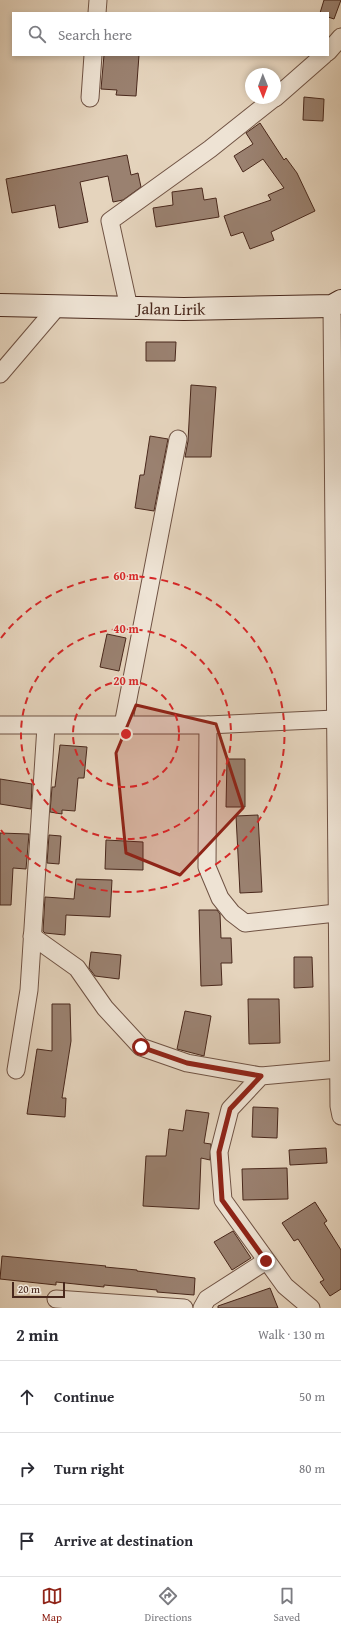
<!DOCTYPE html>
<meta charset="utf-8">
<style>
:root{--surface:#fff;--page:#f2f2f3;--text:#2b2b33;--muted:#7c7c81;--line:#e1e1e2;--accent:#8f2418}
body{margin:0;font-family:"Gentium Book Plus",serif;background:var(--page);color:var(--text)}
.compass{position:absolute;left:245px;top:68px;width:36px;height:36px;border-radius:50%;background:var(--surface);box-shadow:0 2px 6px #0003;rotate:179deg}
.scale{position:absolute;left:12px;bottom:10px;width:53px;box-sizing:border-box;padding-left:4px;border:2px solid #49281c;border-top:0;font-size:11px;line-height:14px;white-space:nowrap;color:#49281c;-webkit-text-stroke:3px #eee3d4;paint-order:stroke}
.stop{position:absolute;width:12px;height:12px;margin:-9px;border:3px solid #8f2418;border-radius:50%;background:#fff}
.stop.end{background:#8f2418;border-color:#fff;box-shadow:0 1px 4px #0008}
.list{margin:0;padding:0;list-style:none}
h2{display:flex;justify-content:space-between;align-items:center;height:52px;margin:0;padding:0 16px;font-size:17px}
h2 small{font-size:13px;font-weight:400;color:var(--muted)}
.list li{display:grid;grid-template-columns:26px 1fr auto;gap:12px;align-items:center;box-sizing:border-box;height:72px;padding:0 16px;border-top:1px solid var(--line)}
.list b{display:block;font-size:15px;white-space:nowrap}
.list em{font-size:13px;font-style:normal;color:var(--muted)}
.icon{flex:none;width:22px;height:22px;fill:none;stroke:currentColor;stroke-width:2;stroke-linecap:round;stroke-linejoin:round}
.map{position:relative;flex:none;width:341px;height:1308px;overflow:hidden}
.search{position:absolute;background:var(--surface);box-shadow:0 2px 6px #0003;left:12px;right:12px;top:12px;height:44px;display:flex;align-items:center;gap:10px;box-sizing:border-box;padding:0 14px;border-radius:0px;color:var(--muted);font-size:15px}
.sheet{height:268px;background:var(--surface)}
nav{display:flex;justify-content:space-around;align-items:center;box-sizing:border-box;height:56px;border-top:1px solid var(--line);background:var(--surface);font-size:11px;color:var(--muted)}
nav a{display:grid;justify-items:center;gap:2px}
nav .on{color:var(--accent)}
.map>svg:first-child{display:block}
</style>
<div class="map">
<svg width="341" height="1308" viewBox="0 0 341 1308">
<rect width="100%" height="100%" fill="#e5d4bd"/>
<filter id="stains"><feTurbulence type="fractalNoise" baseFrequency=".005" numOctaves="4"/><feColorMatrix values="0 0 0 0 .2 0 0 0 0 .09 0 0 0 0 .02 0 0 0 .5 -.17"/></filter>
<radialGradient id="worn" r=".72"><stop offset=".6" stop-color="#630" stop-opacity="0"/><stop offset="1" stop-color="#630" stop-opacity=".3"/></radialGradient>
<g fill="#9a8170" stroke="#49281c">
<polygon points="324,0 341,0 334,19 328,17 328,13 320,13"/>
<polygon points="104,55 139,55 136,96 116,95 117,90 101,89"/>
<polygon points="304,97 324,99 323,121 303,120"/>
<polygon points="260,123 284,160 286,158 297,173 315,211 271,232 274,240 250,249 243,232 231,236 224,216 271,200 268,195 284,188 263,159 243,172 234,156 253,144 246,133"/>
<polygon points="127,155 131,175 138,173 141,187 123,200 113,202 108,176 80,182 88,222 59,228 55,205 12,213 6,179"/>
<polygon points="202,188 204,200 216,198 219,217 156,227 153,208 173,205 172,192"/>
<polygon points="146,342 176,342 175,361 146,361"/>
<polygon points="191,385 216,387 211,457 185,457 188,441"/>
<polygon points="150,436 168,439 154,511 135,508 140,475 144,475"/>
<polygon points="107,634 126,638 119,671 100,667"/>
<polygon points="60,745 87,747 84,778 78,778 75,811 62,810 62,814 50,812 52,787 55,787"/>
<polygon points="227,759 245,759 245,807 226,807"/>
<polygon points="0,779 32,784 31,809 0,804"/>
<polygon points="258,815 262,892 240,893 236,816"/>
<polygon points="0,833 29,834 26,869 13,868 11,905 0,905"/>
<polygon points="49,835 61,836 59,864 47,863"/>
<polygon points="106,840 143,842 143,870 105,869"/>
<polygon points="76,879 112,880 110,917 66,915 65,935 45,933 43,931 45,897 74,899"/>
<polygon points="199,910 217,910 220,914 221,938 231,938 232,963 221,963 222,985 201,986"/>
<polygon points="91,952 121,955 119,979 95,976 89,968"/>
<polygon points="294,957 312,957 313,987 294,988"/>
<polygon points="248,999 279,999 280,1043 249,1044"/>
<polygon points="52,1004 70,1004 71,1041 62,1098 66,1098 65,1117 27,1114 37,1049 52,1051"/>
<polygon points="185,1011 211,1016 204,1056 177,1049"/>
<polygon points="253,1107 278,1108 277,1138 252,1137"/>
<polygon points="186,1110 209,1113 204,1143 211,1144 210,1160 201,1158 199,1209 143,1206 146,1156 166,1156 169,1129 183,1131"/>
<polygon points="326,1148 327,1163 290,1165 289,1150"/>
<polygon points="287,1168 288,1199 243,1200 242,1169"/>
<polygon points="315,1202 327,1221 324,1223 341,1250 341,1289 330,1296 320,1282 324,1280 298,1239 294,1241 282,1223"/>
<polygon points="233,1231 251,1258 232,1270 214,1242"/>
<polygon points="2,1256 106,1266 105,1267 137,1270 137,1271 195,1278 194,1295 157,1292 157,1290 104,1285 104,1287 56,1282 56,1285 0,1279"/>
<polygon points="270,1288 278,1308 218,1308 218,1306"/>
</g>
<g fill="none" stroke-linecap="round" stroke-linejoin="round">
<g stroke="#705344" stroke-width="19">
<g id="minor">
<polyline points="97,13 98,0"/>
<polyline points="328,52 341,37"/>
<polyline points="90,98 93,55"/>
<polyline points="275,98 324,55"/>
<polyline points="332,306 339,1106 341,1116"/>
<polyline points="129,308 110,221 210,149 274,98"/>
<polyline points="0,374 58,306"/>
<polyline points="0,725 208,725 335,719"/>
<polyline points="123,725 178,439"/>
<polyline points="208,725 207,867 220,898 232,913 245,923 336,913"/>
<polyline points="32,936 77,968 105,1008 141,1047 187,1063 261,1076"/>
<polyline points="16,1070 29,990 46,726"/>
<polyline points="56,1299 184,1308"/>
<polyline points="202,1308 207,1299 266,1261"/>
<polyline points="311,1308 285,1286 223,1200 219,1152 230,1109 261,1076 338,1069"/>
</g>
</g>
<g stroke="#49281c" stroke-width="24">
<g id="secondary">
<path id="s1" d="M0,305l184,4 148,-3 9,-5"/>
</g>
</g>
<use href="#minor" stroke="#eee3d4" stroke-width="17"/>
<use href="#secondary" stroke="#eee3d4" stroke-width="22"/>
</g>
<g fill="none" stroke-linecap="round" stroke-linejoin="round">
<polyline stroke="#8f2418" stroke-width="5" points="141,1047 187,1063 261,1076 230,1109 219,1152 222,1200 266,1261"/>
</g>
<path fill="#8f2418" fill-opacity="0.2" stroke="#8f2418" stroke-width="3" stroke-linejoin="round" d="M136,705l80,19 27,84 -63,67 -54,-22 -10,-100z"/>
<g fill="none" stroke="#d62828" stroke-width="2" stroke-dasharray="7 5">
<circle cx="126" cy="734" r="53"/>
<circle cx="126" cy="734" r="105"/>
<path d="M1 638A158 158 0 1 1 1 830"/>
</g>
<g text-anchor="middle" stroke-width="3" stroke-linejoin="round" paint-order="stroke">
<g font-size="16" fill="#49281c" stroke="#eee3d4">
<text dy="6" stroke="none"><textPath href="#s1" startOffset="171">Jalan Lirik</textPath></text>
</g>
</g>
<circle cx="126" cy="734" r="6" fill="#d62828" stroke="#eee3d4" stroke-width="2"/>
<g font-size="12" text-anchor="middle" font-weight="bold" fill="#d62828" stroke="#eee3d4" stroke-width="3" stroke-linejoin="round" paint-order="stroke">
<text x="126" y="580">60 m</text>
<text x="126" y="633">40 m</text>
<text x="126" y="685">20 m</text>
</g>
<rect width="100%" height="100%" filter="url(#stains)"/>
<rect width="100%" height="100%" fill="url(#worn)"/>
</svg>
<svg class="compass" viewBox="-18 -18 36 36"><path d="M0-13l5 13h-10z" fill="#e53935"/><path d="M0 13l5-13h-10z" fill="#7c7c81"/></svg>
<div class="scale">20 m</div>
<div class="stop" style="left:141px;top:1047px"></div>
<div class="stop end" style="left:266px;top:1261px"></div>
<div class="search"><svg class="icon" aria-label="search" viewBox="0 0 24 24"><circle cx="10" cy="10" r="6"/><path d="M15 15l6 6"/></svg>Search here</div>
</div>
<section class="sheet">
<h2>2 min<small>Walk · 130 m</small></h2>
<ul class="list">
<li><svg class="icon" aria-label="ahead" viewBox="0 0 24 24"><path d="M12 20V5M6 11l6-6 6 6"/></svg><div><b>Continue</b></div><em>50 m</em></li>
<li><svg class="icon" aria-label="right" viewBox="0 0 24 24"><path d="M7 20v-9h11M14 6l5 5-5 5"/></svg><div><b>Turn right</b></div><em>80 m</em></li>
<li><svg class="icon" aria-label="arrive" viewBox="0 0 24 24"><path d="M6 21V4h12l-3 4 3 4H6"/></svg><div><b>Arrive at destination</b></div></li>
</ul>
</section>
<nav>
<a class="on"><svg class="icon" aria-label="map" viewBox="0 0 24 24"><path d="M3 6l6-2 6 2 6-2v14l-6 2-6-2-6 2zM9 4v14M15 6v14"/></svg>Map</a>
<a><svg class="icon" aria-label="directions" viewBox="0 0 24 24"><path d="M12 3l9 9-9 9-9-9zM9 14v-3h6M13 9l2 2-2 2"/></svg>Directions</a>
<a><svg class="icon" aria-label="saved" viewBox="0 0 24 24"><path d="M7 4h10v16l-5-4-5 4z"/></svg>Saved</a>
</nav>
